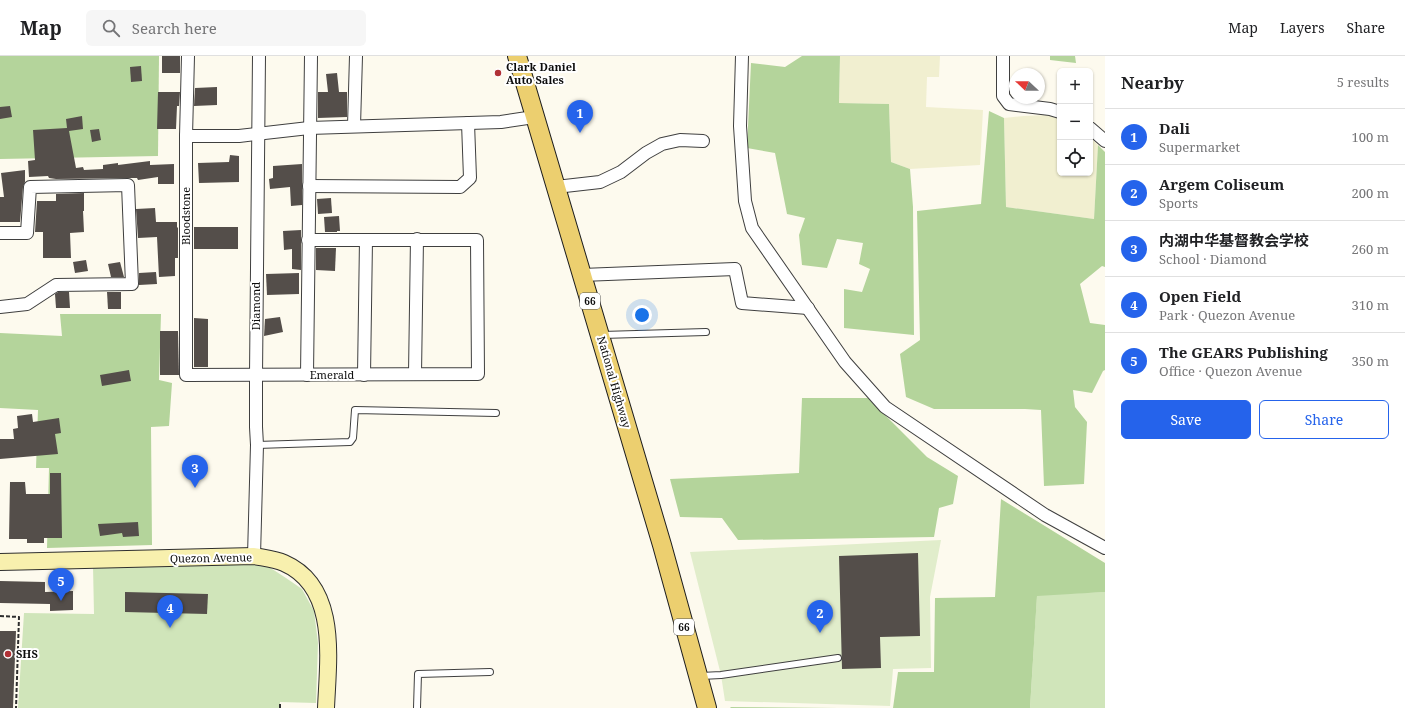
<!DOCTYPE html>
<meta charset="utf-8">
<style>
:root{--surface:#fff;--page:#f6f6f6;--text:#202124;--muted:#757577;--line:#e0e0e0;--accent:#2563eb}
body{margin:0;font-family:"Noto Serif","Noto Sans SC",serif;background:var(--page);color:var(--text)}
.controls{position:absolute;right:12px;top:12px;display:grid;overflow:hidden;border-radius:6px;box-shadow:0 1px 3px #0004}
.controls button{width:36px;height:36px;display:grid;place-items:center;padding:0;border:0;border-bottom:1px solid var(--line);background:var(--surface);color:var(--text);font:20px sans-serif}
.compass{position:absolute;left:1009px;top:12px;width:36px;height:36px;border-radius:50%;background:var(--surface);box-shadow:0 1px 3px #0004;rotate:292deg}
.you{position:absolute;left:642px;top:259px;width:14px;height:14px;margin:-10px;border:3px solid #fff;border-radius:50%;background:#1a73e8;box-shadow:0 0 0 6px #1a73e833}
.badge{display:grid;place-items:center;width:26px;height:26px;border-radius:50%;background:var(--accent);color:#fff;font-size:13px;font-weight:700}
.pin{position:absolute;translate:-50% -33px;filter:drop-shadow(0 1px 2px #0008)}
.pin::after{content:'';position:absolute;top:21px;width:14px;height:12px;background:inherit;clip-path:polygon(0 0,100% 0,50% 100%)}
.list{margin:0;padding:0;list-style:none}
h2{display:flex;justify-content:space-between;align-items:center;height:52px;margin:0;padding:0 16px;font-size:17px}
h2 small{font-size:13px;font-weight:400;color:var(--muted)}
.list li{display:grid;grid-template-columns:26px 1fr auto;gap:12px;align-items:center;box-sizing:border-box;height:56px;padding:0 16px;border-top:1px solid var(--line)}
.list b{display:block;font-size:15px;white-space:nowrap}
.list p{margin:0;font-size:13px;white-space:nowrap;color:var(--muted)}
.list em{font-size:13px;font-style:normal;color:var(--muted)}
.actions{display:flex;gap:8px;padding:12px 16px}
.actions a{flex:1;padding:9px 0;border:1px solid var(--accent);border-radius:6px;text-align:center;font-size:14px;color:var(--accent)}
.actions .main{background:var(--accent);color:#fff}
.icon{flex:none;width:22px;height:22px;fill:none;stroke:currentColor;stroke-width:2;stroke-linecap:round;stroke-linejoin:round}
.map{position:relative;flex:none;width:1105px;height:652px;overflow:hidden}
header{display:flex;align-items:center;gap:24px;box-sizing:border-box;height:56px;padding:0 20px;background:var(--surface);border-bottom:1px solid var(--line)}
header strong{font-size:19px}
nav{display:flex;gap:22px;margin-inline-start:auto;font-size:14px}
.search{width:280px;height:36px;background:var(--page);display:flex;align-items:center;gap:10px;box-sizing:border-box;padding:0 14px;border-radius:6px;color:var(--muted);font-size:15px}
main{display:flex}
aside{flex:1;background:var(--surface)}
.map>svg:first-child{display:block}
</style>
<header>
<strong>Map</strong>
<div class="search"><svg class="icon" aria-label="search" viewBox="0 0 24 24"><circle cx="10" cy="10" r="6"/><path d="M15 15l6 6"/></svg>Search here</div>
<nav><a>Map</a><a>Layers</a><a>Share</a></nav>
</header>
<main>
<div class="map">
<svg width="1105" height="652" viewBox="0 0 1105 652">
<rect width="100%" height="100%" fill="#fdfaee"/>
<g fill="#f1efd0">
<polygon points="840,0 940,0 939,21 927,21 926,51 983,54 980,109 910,113 891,106 889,48 839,47"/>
<polygon points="1048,59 1060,63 1060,117 1090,117 1090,81 1098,89 1094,163 1006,151 1004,62 1024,60"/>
</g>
<g fill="#d0e5ba">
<polygon points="247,508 269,511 286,522 302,533 314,555 318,587 316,647 280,646 280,652 18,652 24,557 94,558 93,510"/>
<polygon points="1105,536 1105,652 1030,652 1037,539"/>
</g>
<g fill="#b4d49b">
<polygon points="0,0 159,0 158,100 0,103"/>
<polygon points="802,0 840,0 839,47 889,48 891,106 910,113 913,151 914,279 844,272 844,233 862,236 870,213 859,208 863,187 837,183 827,212 802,209 799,179 805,162 787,158 775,97 747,92 751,7 785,11"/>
<polygon points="1050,0 1075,0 1076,7 1050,4"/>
<polygon points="989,55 1004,62 1006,151 1094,163 1098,89 1105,96 1105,211 1102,210 1080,228 1090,267 1105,269 1105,314 1103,315 1092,337 1073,334 1075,351 1087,366 1084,428 1044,430 1041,354 1025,353 934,353 906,341 900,298 920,284 917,155 981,148"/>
<polygon points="60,258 161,258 159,324 172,327 169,370 151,371 152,489 47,492 49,412 36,412 38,354 0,352 0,277 62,280"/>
<polygon points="802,342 868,342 927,401 958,420 953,448 939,452 934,481 738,484 722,462 680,461 670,423 799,417"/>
<polygon points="1001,443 1105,507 1105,536 1037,540 1030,652 893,652 898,616 934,616 935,542 995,541"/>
<polygon points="730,651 839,652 731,652"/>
</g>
<polygon fill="#e1edcb" points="941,484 930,541 931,612 893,613 890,650 725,645 721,619 690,496"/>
<g fill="#544e4a">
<rect x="162" y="0" width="18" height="17"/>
<polygon points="141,10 142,25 131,26 130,11"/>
<polygon points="337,17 339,36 347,36 347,61 318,62 318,36 328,36 326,18"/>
<polygon points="217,31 217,49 194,50 195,32"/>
<polygon points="158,36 180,36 179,50 177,50 176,73 157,73"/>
<polygon points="10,50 12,61 0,63 0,51"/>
<polygon points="82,60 83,73 69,75 76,112 83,111 84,114 103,113 103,109 118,107 118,109 150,105 150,109 174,108 174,128 158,128 158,121 138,124 137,122 128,122 56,123 49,122 48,120 29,121 28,105 35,104 33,74 67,72 66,63"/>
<polygon points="99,73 101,84 92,86 90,74"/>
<polygon points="230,99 239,100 239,126 199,127 198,107 229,106"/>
<polygon points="302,108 302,149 291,150 290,131 270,133 269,123 273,122 273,110"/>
<polygon points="25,114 25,126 23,131 20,166 0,166 0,141 4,141 1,117"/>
<polygon points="84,137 84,155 83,155 84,176 70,177 71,202 43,202 43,176 35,176 37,145 56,145 56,138"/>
<polygon points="331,142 332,157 318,158 317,143"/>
<polygon points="155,152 156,166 177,166 177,172 178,171 178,202 175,202 175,220 159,221 157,181 138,182 136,153"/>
<polygon points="339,160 340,175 337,175 337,176 325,176 324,161"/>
<rect x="194" y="171" width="44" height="22"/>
<polygon points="301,174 301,214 292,213 292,193 284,194 283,175"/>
<polygon points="316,192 336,192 335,215 316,214"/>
<polygon points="86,204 88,215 75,217 73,206"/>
<polygon points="120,206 124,221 111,221 108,208"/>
<polygon points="156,216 157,228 139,229 139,217"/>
<polygon points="299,217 299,238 267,239 266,218"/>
<polygon points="58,236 69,236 70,252 56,252 55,238"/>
<polygon points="107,236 121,236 121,253 108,253"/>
<polygon points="280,261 283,276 264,280 265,263"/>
<polygon points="194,262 208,263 208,311 194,311"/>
<polygon points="160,275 178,275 179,319 160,319"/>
<polygon points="129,314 131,325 102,330 100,319"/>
<polygon points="32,358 33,366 59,362 61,377 55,378 58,398 0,403 0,383 14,383 13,373 18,372 17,360"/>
<polygon points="50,417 61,417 62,482 44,482 44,487 27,487 27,483 9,483 10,426 25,426 26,438 50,438"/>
<polygon points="138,466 139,480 123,481 122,477 100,480 98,468"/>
<polygon points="918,497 920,580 880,581 881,612 842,613 839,500"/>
<polygon points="0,525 45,526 45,536 73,535 73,554 50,555 50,548 0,547"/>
<polygon points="125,536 208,538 207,558 125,556"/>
<polygon points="0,575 16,575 13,652 0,652"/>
</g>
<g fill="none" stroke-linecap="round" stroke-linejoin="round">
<g stroke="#3f3f3f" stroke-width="8">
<g id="service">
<polyline points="602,279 706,276"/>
<polyline points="257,389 350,386 353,382 355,354 496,357"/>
<polyline points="701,620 721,619 838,602"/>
<polyline points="417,652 418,618 490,616"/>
</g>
</g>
<g stroke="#3f3f3f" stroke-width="14">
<g id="minor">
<polyline points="188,0 186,80 186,319 478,318 477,184 308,184"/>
<polyline points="742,0 740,70 745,145 752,172 845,306 885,351 1045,459 1105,492"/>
<polyline points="1003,0 1003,40 1009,48 1050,53 1060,56"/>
<polyline points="354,70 356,0"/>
<polyline points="1090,72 1105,85"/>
<polyline points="186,80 239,80 309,72 501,66 534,61"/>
<polyline points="309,130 460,131 470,122 468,67"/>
<polyline points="556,131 600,126 621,116 646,97 662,88 680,84 703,85"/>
<polyline points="0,177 27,177 30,131 128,129 132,228 56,229 27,248 0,251"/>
<polyline points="582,219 735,213 742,247 808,252"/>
<polyline points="415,318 417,183"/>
<polyline points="307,319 311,0"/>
<polyline points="364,319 366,184"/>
<polyline points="254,500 257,389 256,371 256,319 259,0"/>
</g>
</g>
<g stroke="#2e2e2e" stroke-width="18">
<path id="secondary" d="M0,506l254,-6c10,2 21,3 30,7 55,24 44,97 42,145"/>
</g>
<g stroke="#1d1d1d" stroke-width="20">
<polyline id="primary" points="517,0 662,489 707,652"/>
</g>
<g stroke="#2e2e2e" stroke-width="2" stroke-dasharray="4 2" stroke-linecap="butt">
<polyline points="0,560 19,561 16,652"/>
<polyline points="280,652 280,646"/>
</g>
<use href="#service" stroke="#fff" stroke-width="6"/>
<use href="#minor" stroke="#fff" stroke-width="12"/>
<use href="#secondary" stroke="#f8f0ae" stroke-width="16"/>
<use href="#primary" stroke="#eccf6f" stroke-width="18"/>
</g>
<g fill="#b03136" stroke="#fff" stroke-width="1.5">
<circle cx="498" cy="17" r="4"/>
<circle cx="8" cy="598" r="4"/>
</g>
<g text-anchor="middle" stroke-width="4" stroke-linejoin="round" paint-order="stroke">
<g fill="#fff" stroke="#555" stroke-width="1">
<rect x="580" y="237" width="20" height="16" rx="3"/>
<rect x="674" y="563" width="20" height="16" rx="3"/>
</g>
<g font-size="10" font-weight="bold" fill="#0c0c0c">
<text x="590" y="249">66</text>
<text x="684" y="575">66</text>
</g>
<g font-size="11" font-weight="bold" fill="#0c0c0c" stroke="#fff" text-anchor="start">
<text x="506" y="15">Clark Daniel<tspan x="506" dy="13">Auto Sales</tspan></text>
<text x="16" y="602">SHS</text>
</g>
<g font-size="11" fill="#0c0c0c" stroke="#fff">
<text transform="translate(186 160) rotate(-90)" y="4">Bloodstone</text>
<text transform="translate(256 250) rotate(-90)" y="4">Diamond</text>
<text x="332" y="323">Emerald</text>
<text transform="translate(614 326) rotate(74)" y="4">National Highway</text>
<text transform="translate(211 502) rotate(-1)" y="4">Quezon Avenue</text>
</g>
</g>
</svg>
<div class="controls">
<button>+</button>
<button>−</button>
<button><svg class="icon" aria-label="locate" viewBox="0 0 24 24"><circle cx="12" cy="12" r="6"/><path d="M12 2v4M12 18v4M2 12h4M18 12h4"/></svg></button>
</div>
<svg class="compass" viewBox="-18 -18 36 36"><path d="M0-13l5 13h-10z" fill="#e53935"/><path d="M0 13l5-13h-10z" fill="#757577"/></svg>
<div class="you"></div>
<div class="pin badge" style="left:580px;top:77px">1</div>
<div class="pin badge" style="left:820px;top:577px">2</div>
<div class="pin badge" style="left:195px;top:432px">3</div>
<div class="pin badge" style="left:170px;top:572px">4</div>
<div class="pin badge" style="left:61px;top:545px">5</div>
</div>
<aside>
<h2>Nearby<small>5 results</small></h2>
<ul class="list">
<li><span class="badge">1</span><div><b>Dali</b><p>Supermarket</p></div><em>100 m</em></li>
<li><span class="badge">2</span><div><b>Argem Coliseum</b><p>Sports</p></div><em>200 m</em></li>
<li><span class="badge">3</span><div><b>内湖中华基督教会学校</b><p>School · Diamond</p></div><em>260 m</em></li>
<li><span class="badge">4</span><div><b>Open Field</b><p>Park · Quezon Avenue</p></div><em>310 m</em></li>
<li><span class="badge">5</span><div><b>The GEARS Publishing</b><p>Office · Quezon Avenue</p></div><em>350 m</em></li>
</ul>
<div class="actions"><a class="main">Save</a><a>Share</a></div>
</aside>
</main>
